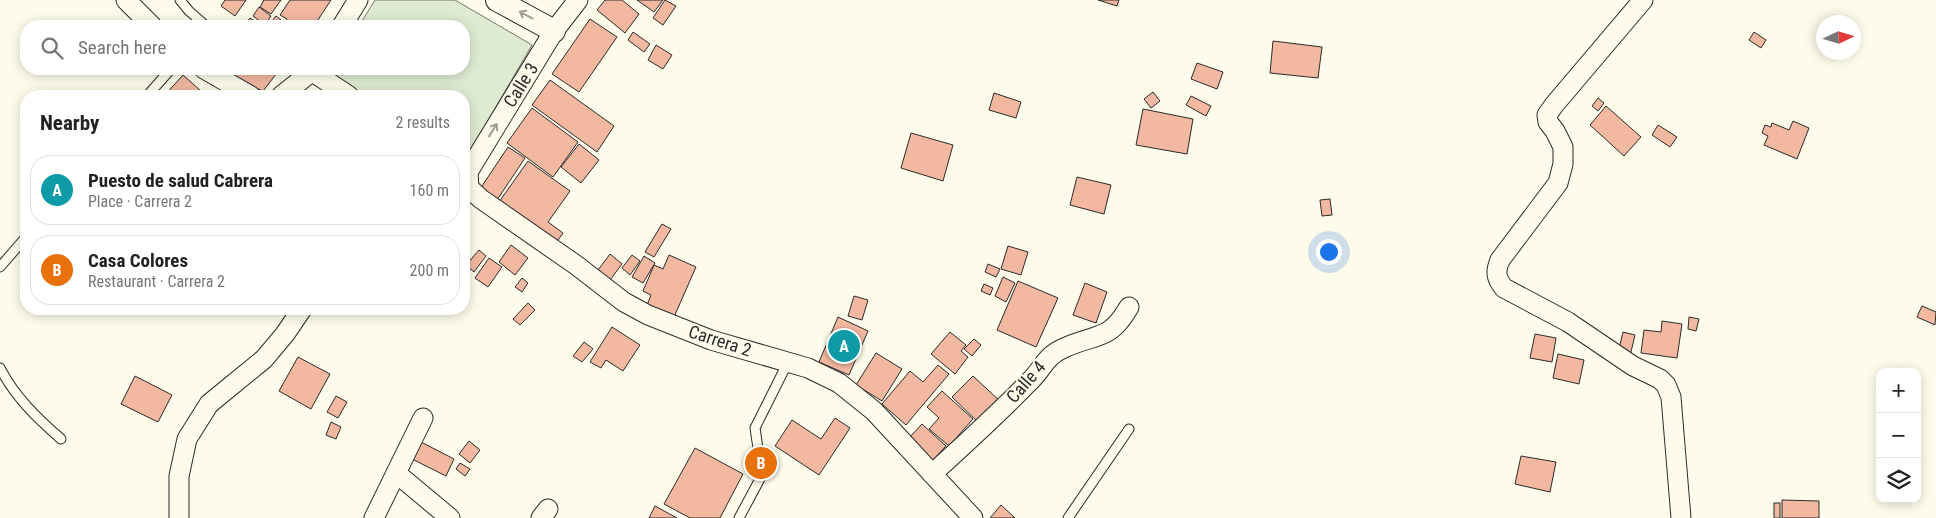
<!DOCTYPE html>
<meta charset="utf-8">
<style>
:root{--surface:#fff;--page:#f6f6f6;--text:#222;--muted:#767676;--line:#e0e0e0;--accent:#c62828}
body{margin:0;font-family:"Roboto Condensed",sans-serif;background:var(--page);color:var(--text)}
.controls{position:absolute;right:15px;bottom:15px;display:grid;overflow:hidden;border-radius:10px;box-shadow:0 2px 12px #0003}
.controls button{width:45px;height:45px;display:grid;place-items:center;padding:0;border:0;border-bottom:1px solid var(--line);background:var(--surface);color:var(--text);font:25px sans-serif}
.compass{position:absolute;left:1816px;top:15px;width:45px;height:45px;border-radius:50%;background:var(--surface);box-shadow:0 2px 12px #0003;rotate:86deg}
.you{position:absolute;left:1328px;top:251px;width:18px;height:18px;margin:-12px;border:4px solid #fff;border-radius:50%;background:#1a73e8;box-shadow:0 0 0 8px #1a73e833}
.badge{display:grid;place-items:center;width:32px;height:32px;border-radius:50%;background:var(--accent);color:#fff;font-size:16px;font-weight:700}
.pin{position:absolute;translate:-50% -50%;border:2px solid #fff;box-shadow:0 1px 5px #0006}
.list{margin:0;padding:0;list-style:none}
h2{display:flex;justify-content:space-between;align-items:center;height:65px;margin:0;padding:0 20px;font-size:21px}
h2 small{font-size:16px;font-weight:400;color:var(--muted)}
.list li{display:grid;grid-template-columns:32px 1fr auto;gap:15px;align-items:center;box-sizing:border-box;height:70px;margin:0 10px 10px;padding:0 10px;border:1px solid var(--line);border-radius:20px}
.list b{display:block;font-size:19px;white-space:nowrap}
.list p{margin:0;font-size:16px;white-space:nowrap;color:var(--muted)}
.list em{font-size:16px;font-style:normal;color:var(--muted)}
.icon{flex:none;width:28px;height:28px;fill:none;stroke:currentColor;stroke-width:2;stroke-linecap:round;stroke-linejoin:round}
.map{position:relative;flex:none;width:1936px;height:518px;overflow:hidden}
.search{position:absolute;background:var(--surface);box-shadow:0 2px 12px #0003;left:20px;top:20px;width:450px;height:55px;display:flex;align-items:center;gap:12px;box-sizing:border-box;padding:0 18px;border-radius:20px;color:var(--muted);font-size:19px}
.panel{position:absolute;background:var(--surface);box-shadow:0 2px 12px #0003;left:20px;top:90px;width:450px;height:225px;border-radius:20px}
.map>svg:first-child{display:block}
</style>
<div class="map">
<svg width="1936" height="518" viewBox="0 0 1936 518">
<rect width="100%" height="100%" fill="#fdfbea"/>
<polygon fill="#deebd1" stroke="#74746e" points="375,0 455,0 532,45 465,160 464,159 464,96 360,96 329,78 335,69 464,69 464,26 359,26"/>
<g fill="#f2b8a0" stroke="#2b2b2b">
<polygon points="225,0 246,0 235,16 221,6"/>
<polygon points="264,0 281,0 271,14 260,7"/>
<polygon points="290,0 331,0 314,26 282,26 287,19 280,15"/>
<polygon points="605,0 622,0 639,14 625,33 597,10"/>
<polygon points="637,0 663,0 654,12"/>
<polygon points="665,0 676,6 663,25 653,18"/>
<polygon points="1098,0 1119,0 1117,6"/>
<polygon points="259,7 271,16 265,25 253,16"/>
<polygon points="276,16 281,20 276,26 268,26"/>
<polygon points="250,18 262,26 244,26"/>
<polygon points="590,19 617,37 579,92 552,74"/>
<polygon points="633,32 650,44 644,52 628,40"/>
<polygon points="1754,32 1766,40 1761,48 1749,40"/>
<polygon points="1273,41 1322,47 1318,78 1270,73"/>
<polygon points="656,45 672,55 663,69 648,60"/>
<polygon points="1197,63 1223,72 1217,89 1191,79"/>
<polygon points="236,69 280,69 263,91 230,77"/>
<polygon points="183,75 201,91 196,96 164,96"/>
<polygon points="550,80 614,126 597,152 532,105"/>
<polygon points="1153,92 1160,101 1151,108 1144,99"/>
<polygon points="994,93 1021,102 1016,118 989,110"/>
<polygon points="1191,96 1211,106 1206,116 1186,105"/>
<polygon points="1598,98 1604,103 1598,111 1592,106"/>
<polygon points="1606,106 1641,137 1624,156 1590,125"/>
<polygon points="532,108 578,142 553,177 507,143"/>
<polygon points="1143,109 1193,119 1187,154 1136,145"/>
<polygon points="1793,121 1809,128 1797,159 1764,145 1768,136 1762,133 1765,125 1771,127 1772,123 1789,130"/>
<polygon points="1658,125 1677,137 1670,147 1652,135"/>
<polygon points="911,133 953,145 943,181 901,168"/>
<polygon points="579,144 599,160 581,183 561,167"/>
<polygon points="508,147 525,158 497,200 480,189"/>
<polygon points="528,161 570,191 548,222 563,233 556,243 499,202"/>
<polygon points="1077,177 1111,185 1104,214 1070,205"/>
<polygon points="1330,199 1332,215 1322,216 1320,200"/>
<polygon points="662,224 671,229 654,257 645,252"/>
<polygon points="511,245 528,258 515,275 499,262"/>
<polygon points="1008,246 1028,252 1021,275 1001,269"/>
<polygon points="479,250 486,256 474,272 466,265"/>
<polygon points="610,254 622,264 610,280 598,270"/>
<polygon points="632,255 640,261 630,275 622,268"/>
<polygon points="669,255 696,267 674,317 647,305 651,295 643,291 654,265 663,269"/>
<polygon points="644,256 655,263 643,283 632,277"/>
<polygon points="489,258 502,267 488,287 475,278"/>
<polygon points="988,264 1000,269 996,277 985,272"/>
<polygon points="1003,277 1015,283 1006,302 995,296"/>
<polygon points="522,278 528,283 522,292 515,287"/>
<polygon points="1018,281 1058,298 1036,347 997,330"/>
<polygon points="1085,283 1107,292 1096,323 1073,315"/>
<polygon points="984,284 993,288 990,295 981,291"/>
<polygon points="854,296 868,300 862,320 848,316"/>
<polygon points="528,303 535,310 520,325 513,319"/>
<polygon points="1922,306 1936,312 1935,325 1917,317"/>
<polygon points="838,317 868,331 849,375 819,362"/>
<polygon points="1689,317 1699,319 1696,331 1688,329"/>
<polygon points="1662,321 1682,324 1677,358 1641,353 1644,330 1661,332"/>
<polygon points="612,327 640,345 623,371 606,360 601,368 590,362"/>
<polygon points="950,332 966,345 961,351 968,357 955,374 931,354"/>
<polygon points="1623,332 1635,335 1630,356 1618,353"/>
<polygon points="1535,334 1556,338 1552,362 1530,358"/>
<polygon points="974,339 981,345 972,356 964,349"/>
<polygon points="584,342 593,349 582,362 573,356"/>
<polygon points="876,353 902,369 882,401 856,385"/>
<polygon points="1558,354 1584,360 1579,384 1553,378"/>
<polygon points="298,357 330,374 311,409 279,391"/>
<polygon points="938,365 949,374 906,425 882,404 910,371 923,382"/>
<polygon points="135,376 172,395 158,422 121,404"/>
<polygon points="973,376 1002,403 981,425 952,397"/>
<polygon points="942,391 973,419 949,446 929,429 939,418 927,407"/>
<polygon points="336,396 347,402 338,418 327,412"/>
<polygon points="835,418 850,428 819,475 775,446 792,420 821,439"/>
<polygon points="331,422 341,427 336,439 326,435"/>
<polygon points="922,424 946,446 933,460 909,438"/>
<polygon points="469,441 480,450 470,463 459,454"/>
<polygon points="421,442 454,459 446,476 412,459"/>
<polygon points="695,448 743,474 720,518 690,518 664,504"/>
<polygon points="1521,456 1556,462 1550,492 1515,484"/>
<polygon points="460,463 470,469 465,476 456,469"/>
<polygon points="1782,500 1819,501 1819,518 1782,518"/>
<rect x="1774" y="503" width="6" height="15"/>
<polygon points="1001,505 1015,518 990,518"/>
<polygon points="655,506 677,518 649,518"/>
</g>
<g fill="none" stroke-linecap="round" stroke-linejoin="round">
<g stroke="#2b2b2b" stroke-width="11">
<g id="service">
<polyline points="180,0 189,11 206,26"/>
<polyline points="147,96 171,69"/>
<polyline points="0,267 26,237"/>
<path d="M0,368c15,29 37,50 61,71"/>
<polyline points="739,518 762,475 755,428 788,362"/>
<polyline points="1068,518 1129,429"/>
</g>
</g>
<g stroke="#2b2b2b" stroke-width="21">
<g id="minor">
<polyline points="126,0 152,26"/>
<path d="M1643,0l-89,105 -7,10 1,7 7,9 8,16v17l-5,19 -58,77c-5,12 -4,18 4,28l64,34 65,44 27,13 6,6 5,12 10,121"/>
<polyline points="342,26 358,0"/>
<polyline points="204,69 251,96"/>
<polyline points="313,72 349,96"/>
<polyline points="281,96 315,69"/>
<polyline points="468,172 469,188 481,199 576,265 624,302 648,315 711,340 808,368 839,383 874,411 973,518"/>
<polyline points="468,172 554,31 578,0"/>
<polyline points="396,473 450,518"/>
<path d="M932,474c33,-30 66,-60 97,-92 14,-13 16,-26 35,-34 32,-15 45,-6 65,-41"/>
<polyline points="179,518 179,476 187,439 209,404 264,359 285,334 302,309"/>
<polyline points="374,518 423,418"/>
<polyline points="541,518 548,509"/>
</g>
</g>
<g stroke="#2b2b2b" stroke-width="24">
<polyline id="tertiary" points="497,0 554,31"/>
</g>
<use href="#service" stroke="#fdfbea" stroke-width="9"/>
<use href="#minor" stroke="#fdfbea" stroke-width="19"/>
<use href="#tertiary" stroke="#fdfbea" stroke-width="22"/>
</g>
<defs><path id="oneway-shaft" d="M-6 0H5M1.5-3L5.5 0L1.5 3" fill="none" stroke-width="1.6" stroke-linecap="round" stroke-linejoin="round" transform="scale(1.25)"/></defs>
<g stroke="#9e9d94">
<use href="#oneway-shaft" transform="translate(526 15) rotate(-152)"/>
<use href="#oneway-shaft" transform="translate(493 130) rotate(-58)"/>
</g>
<g text-anchor="middle" stroke-width="4" stroke-linejoin="round" paint-order="stroke">
<g font-size="18" fill="#2b2b2b" stroke="#fdfbea">
<text transform="translate(521 85) rotate(-58)" y="6">Calle 3</text>
<text transform="translate(720 341) rotate(18)" y="6">Carrera 2</text>
<text transform="translate(1026 382) rotate(-49)" y="6">Calle 4</text>
</g>
</g>
</svg>
<div class="controls">
<button>+</button>
<button>−</button>
<button><svg class="icon" aria-label="layers" viewBox="0 0 24 24"><path d="M12 4l9 5-9 5-9-5zM3 14l9 5 9-5"/></svg></button>
</div>
<svg class="compass" viewBox="-18 -18 36 36"><path d="M0-13l5 13h-10z" fill="#e53935"/><path d="M0 13l5-13h-10z" fill="#767676"/></svg>
<div class="you"></div>
<div class="pin badge" style="left:844px;top:346px;background:#0f9aa8">A</div>
<div class="pin badge" style="left:761px;top:463px;background:#e8710a">B</div>
<div class="search"><svg class="icon" aria-label="search" viewBox="0 0 24 24"><circle cx="10" cy="10" r="6"/><path d="M15 15l6 6"/></svg>Search here</div>
<section class="panel">
<h2>Nearby<small>2 results</small></h2>
<ul class="list">
<li><span class="badge" style="background:#0f9aa8">A</span><div><b>Puesto de salud Cabrera</b><p>Place · Carrera 2</p></div><em>160 m</em></li>
<li><span class="badge" style="background:#e8710a">B</span><div><b>Casa Colores</b><p>Restaurant · Carrera 2</p></div><em>200 m</em></li>
</ul>
</section>
</div>
